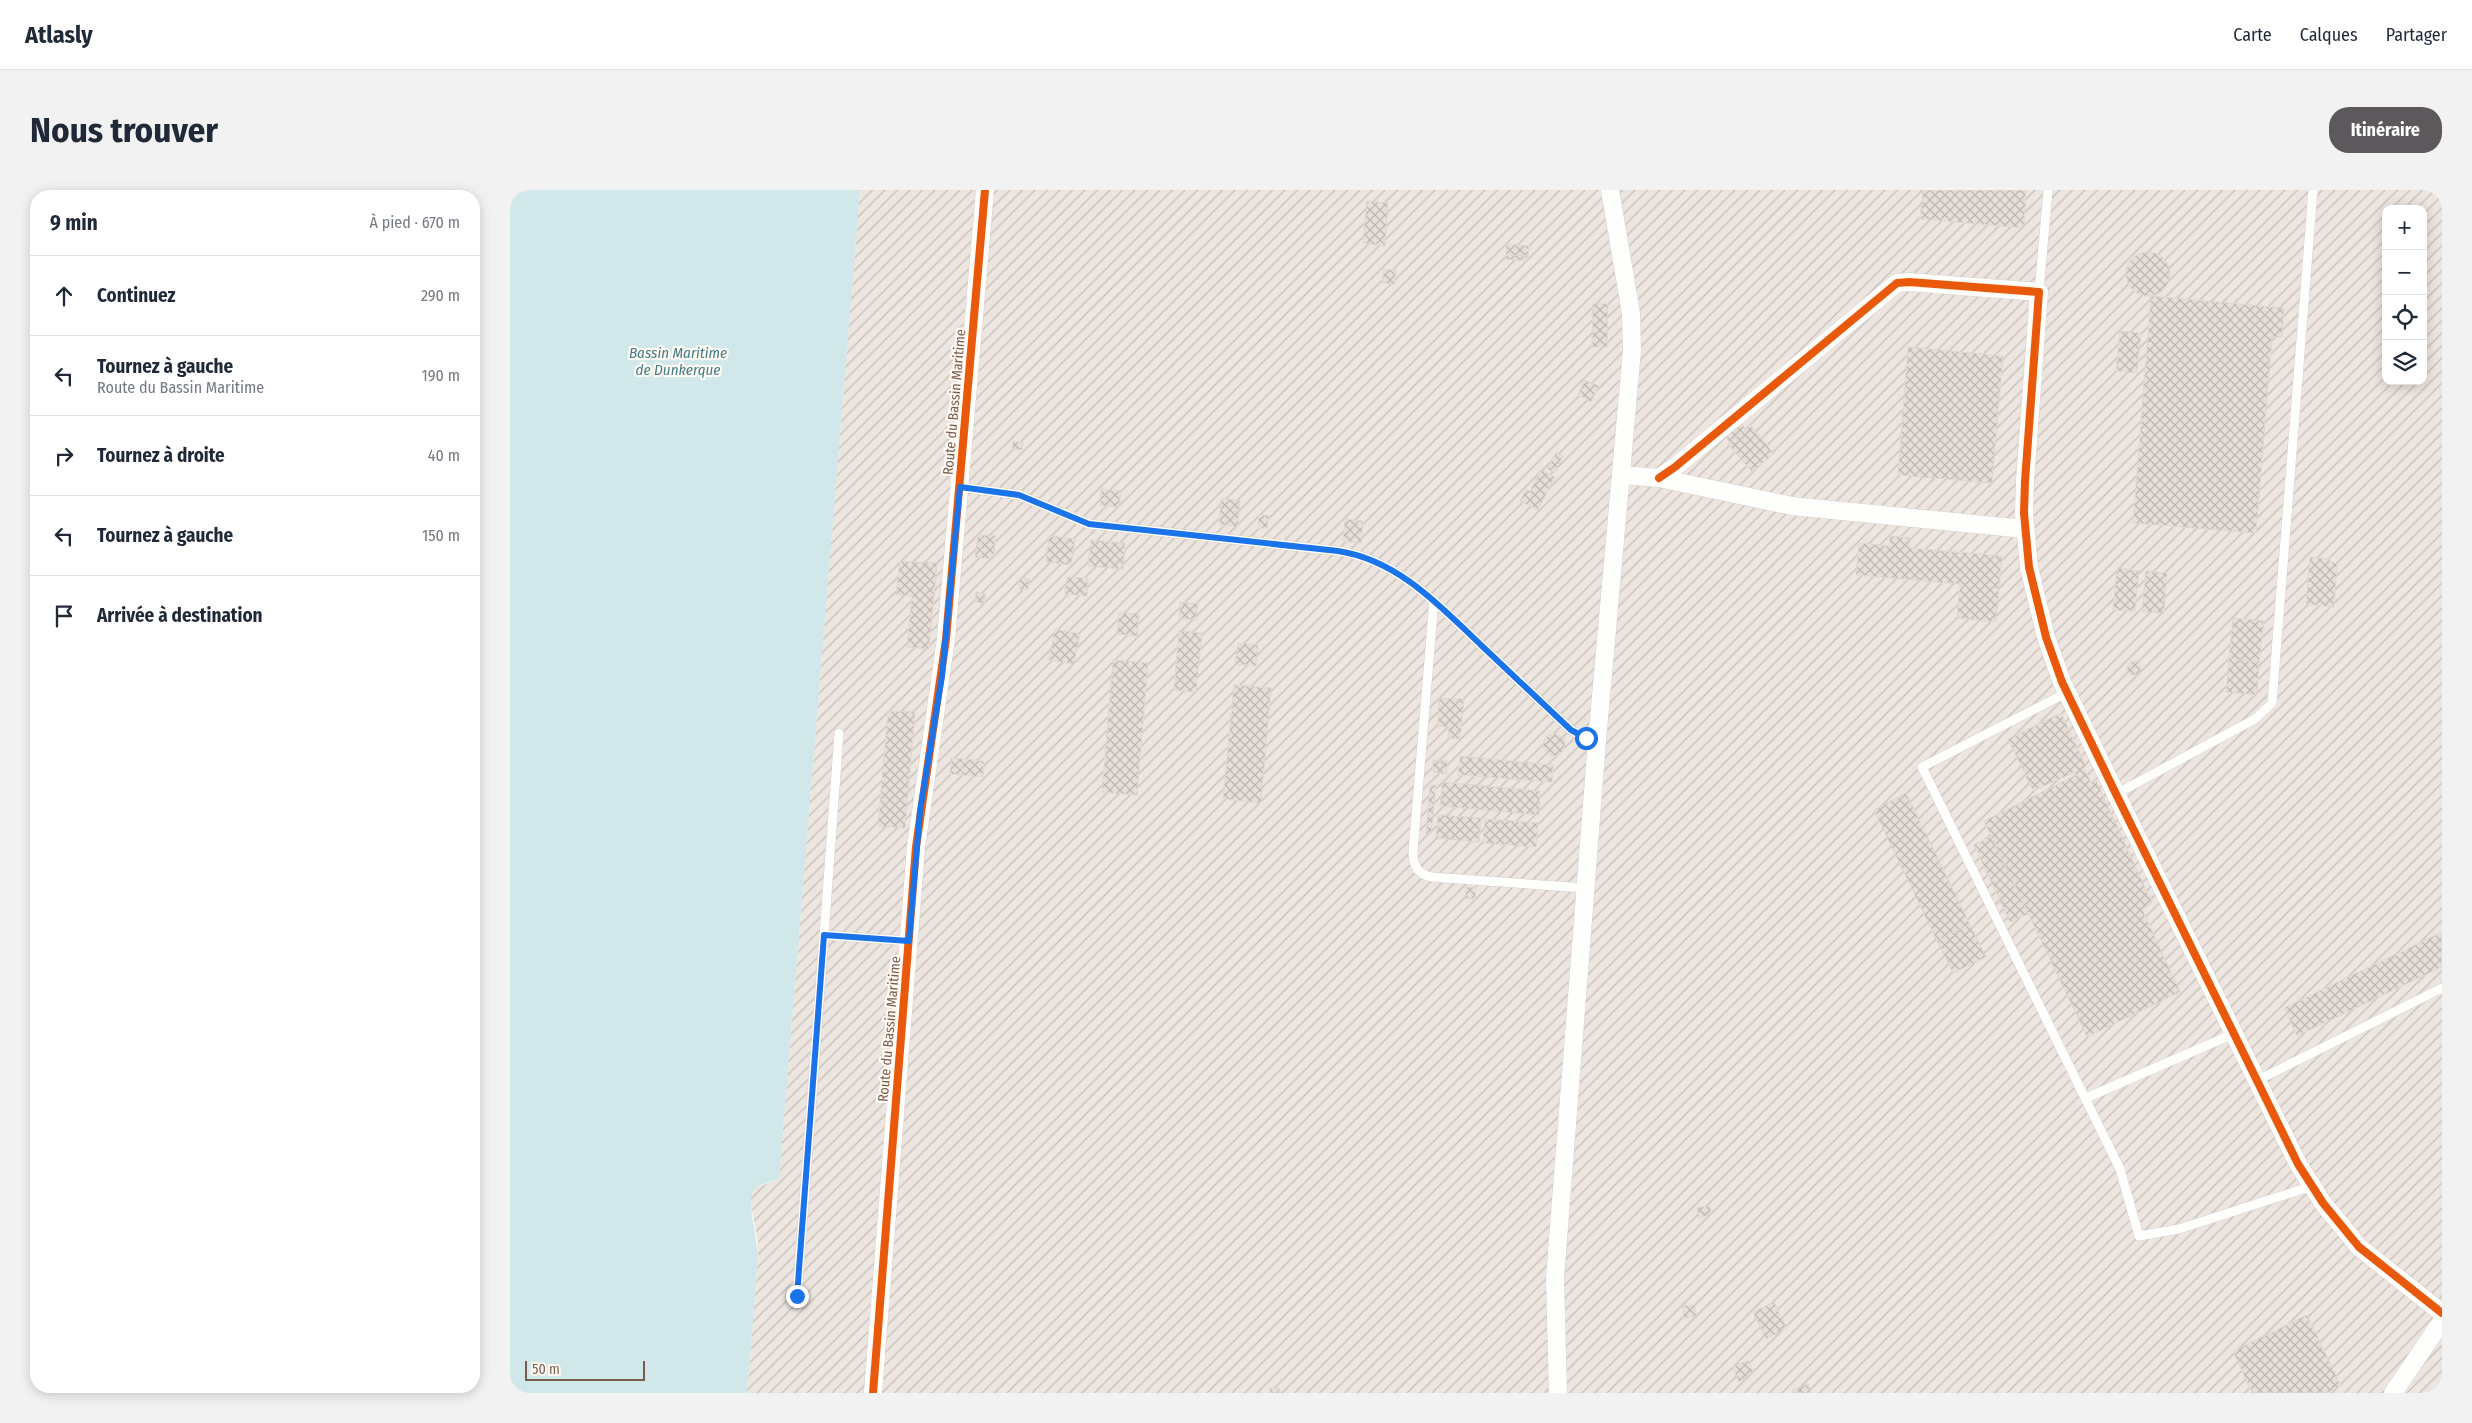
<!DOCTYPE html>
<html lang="fr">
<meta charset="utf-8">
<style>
:root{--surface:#fff;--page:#f2f2f3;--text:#1f2937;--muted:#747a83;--line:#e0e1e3;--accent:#5c585b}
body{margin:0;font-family:"Fira Sans Condensed",sans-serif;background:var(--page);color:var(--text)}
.controls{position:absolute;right:15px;top:15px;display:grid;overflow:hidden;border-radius:10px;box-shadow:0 2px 12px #0003}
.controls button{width:45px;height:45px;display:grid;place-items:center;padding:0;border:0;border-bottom:1px solid var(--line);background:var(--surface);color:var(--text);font:25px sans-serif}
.scale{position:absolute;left:15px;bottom:12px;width:120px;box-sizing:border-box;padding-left:5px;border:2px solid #7a5c4d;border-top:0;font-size:14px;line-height:18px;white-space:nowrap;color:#7a5c4d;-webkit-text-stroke:4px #fffaf3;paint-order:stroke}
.stop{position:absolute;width:15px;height:15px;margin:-11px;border:4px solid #1a73e8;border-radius:50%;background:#fff}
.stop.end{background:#1a73e8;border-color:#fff;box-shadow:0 1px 5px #0008}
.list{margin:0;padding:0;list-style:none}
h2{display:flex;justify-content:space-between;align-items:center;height:65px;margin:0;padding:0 20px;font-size:21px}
h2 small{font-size:16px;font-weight:400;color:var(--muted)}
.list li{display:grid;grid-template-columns:32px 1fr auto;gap:15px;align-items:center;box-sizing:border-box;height:80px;padding:0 20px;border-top:1px solid var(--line)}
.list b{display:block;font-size:19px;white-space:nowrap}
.list p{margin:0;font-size:16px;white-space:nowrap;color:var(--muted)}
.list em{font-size:16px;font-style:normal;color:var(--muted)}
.icon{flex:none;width:28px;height:28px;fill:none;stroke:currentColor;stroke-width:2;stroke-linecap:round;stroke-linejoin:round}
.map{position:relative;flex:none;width:1932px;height:1203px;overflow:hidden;border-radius:20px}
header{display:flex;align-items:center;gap:30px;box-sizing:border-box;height:70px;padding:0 25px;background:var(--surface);border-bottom:1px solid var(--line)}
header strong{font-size:24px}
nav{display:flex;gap:28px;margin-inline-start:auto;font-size:18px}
.intro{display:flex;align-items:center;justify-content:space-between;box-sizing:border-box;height:120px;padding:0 30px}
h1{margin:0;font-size:35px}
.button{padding:12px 22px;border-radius:20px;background:var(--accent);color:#fff;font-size:18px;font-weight:700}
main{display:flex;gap:30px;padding:0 30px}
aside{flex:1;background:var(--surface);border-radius:20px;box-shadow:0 2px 12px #0003}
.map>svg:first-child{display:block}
</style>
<header>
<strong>Atlasly</strong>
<nav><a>Carte</a><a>Calques</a><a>Partager</a></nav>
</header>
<div class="intro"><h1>Nous trouver</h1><a class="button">Itinéraire</a></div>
<main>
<aside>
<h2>9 min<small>À pied · 670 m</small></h2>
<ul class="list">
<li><svg class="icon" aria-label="ahead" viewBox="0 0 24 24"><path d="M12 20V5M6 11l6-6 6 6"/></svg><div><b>Continuez</b></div><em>290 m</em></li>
<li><svg class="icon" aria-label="left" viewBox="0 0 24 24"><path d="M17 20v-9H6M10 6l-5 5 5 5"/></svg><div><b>Tournez à gauche</b><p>Route du Bassin Maritime</p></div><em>190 m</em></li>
<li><svg class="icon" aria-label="right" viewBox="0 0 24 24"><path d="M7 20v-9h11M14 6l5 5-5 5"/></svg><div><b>Tournez à droite</b></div><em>40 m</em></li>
<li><svg class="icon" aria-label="left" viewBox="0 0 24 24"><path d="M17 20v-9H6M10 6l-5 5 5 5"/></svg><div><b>Tournez à gauche</b></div><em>150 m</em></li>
<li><svg class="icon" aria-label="arrive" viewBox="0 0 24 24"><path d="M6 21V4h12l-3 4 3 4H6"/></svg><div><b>Arrivée à destination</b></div></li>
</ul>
</aside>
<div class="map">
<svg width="1932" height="1203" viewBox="0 0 1932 1203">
<defs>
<pattern id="industrial-furrows" width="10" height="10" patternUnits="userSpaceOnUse" patternTransform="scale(1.25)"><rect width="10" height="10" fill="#ede5e0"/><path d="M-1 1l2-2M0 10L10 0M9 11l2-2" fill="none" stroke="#c5bdb8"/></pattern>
<pattern id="building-cross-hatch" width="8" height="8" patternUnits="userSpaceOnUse" patternTransform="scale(1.25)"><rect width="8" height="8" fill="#e6ded7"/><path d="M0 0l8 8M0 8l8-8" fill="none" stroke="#bfb7b1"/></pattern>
</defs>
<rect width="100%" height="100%" fill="#f9f5f0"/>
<path fill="url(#industrial-furrows)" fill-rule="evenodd" d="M350,0h1582v1203h-1695l11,-135v-15l-8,-46 5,-9 24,-9zM1876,19h37v172h-37z"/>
<path fill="#d0e8ea" d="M0,0h350l-81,989c-8,3 -19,4 -25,11 -8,8 4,54 4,68l-11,135h-237z"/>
<g fill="url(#building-cross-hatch)" stroke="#e2d8d2">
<polygon points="1413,0 1516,0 1514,38 1410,29"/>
<polygon points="857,11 878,13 875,56 853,53"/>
<polygon points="996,54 1019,56 1018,66 996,65"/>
<circle cx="1638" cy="84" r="22"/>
<polygon points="996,65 1018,66 1017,71 995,69"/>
<polygon points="874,79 886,80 885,94 872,93"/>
<polygon points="1641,106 1774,118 1772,147 1762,147 1746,343 1623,333"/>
<polygon points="1083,114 1098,114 1097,157 1082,157"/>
<polygon points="1610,141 1631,143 1627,183 1606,181"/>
<polygon points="1398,157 1493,166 1482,293 1388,285"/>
<polygon points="1075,190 1089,196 1081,212 1068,205"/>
<polygon points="1232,234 1236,239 1220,252 1216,247"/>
<polygon points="1240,235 1264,264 1242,282 1218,254"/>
<polygon points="503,251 513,253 512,260 502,259"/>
<polygon points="1046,263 1053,266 1045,283 1037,279"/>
<polygon points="1031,280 1045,287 1028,320 1010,311 1016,299 1020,301"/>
<polygon points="591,299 611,301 609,317 590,315"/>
<polygon points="711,309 730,310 728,337 709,334"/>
<polygon points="749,324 759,326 757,338 748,338"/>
<polygon points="835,329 853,331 851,353 833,351"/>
<polygon points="468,345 472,345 471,368 465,367"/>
<polygon points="472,345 486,346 483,369 471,368"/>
<polygon points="539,346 565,349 561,375 536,372"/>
<polygon points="1380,346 1400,348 1400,358 1492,366 1486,432 1447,428 1450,394 1346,385 1349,353 1379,356"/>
<polygon points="581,350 615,353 613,379 578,376"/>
<polygon points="1800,367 1820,369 1820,372 1827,374 1824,417 1796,414"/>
<polygon points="390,371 427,373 419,459 397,457 402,406 386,405"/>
<polygon points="1607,378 1629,381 1625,421 1603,420"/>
<polygon points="1636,381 1657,383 1654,423 1632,422"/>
<polygon points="557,387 578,388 577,406 555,404"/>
<polygon points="510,388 519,389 518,400 509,399"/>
<polygon points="466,402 475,404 475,414 465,412"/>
<polygon points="670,412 688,414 686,430 669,428"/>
<polygon points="609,423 629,424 627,446 607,444"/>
<polygon points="1723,428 1754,431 1749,473 1719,468"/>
<polygon points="545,439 570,444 564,474 539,470"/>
<polygon points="669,441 692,443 686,502 664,500"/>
<polygon points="728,453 748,455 746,476 725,474"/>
<polygon points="1719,468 1749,473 1747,505 1716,502"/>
<polygon points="603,470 638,473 627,605 592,602"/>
<circle cx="1624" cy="478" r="7"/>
<polygon points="724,495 761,498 751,613 713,609"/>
<polygon points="929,508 954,509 950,549 938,548 939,537 928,536"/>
<polygon points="378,521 405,522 395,638 368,636"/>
<polygon points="1551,523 1576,576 1574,578 1581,592 1586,590 1642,713 1632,719 1670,802 1577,847 1474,631 1566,585 1565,582 1523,601 1498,549"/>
<circle cx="1044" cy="555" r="11"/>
<polygon points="950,566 1043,575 1042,592 948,585"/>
<polygon points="441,568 453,569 451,585 440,584"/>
<polygon points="453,569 474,571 473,587 451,585"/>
<polygon points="923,570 937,571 937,584 923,582"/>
<polygon points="932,592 1030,601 1029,625 930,616"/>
<polygon points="920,595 926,595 921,644 916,644"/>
<polygon points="1396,603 1460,734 1427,751 1364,620"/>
<polygon points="928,625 971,628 969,652 926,648"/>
<polygon points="975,629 1028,633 1026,657 973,653"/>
<polygon points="1481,646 1518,724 1500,732 1464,655"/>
<polygon points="956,697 966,697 965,709 955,708"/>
<polygon points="1460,734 1476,767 1443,783 1427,751"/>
<polygon points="1932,742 1932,777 1787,846 1774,818"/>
<polygon points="1200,1015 1201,1024 1189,1028 1187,1018"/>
<polygon points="1264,1112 1277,1138 1256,1149 1243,1122"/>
<polygon points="1185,1115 1186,1126 1174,1128 1173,1116"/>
<polygon points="1797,1125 1831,1196 1817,1203 1742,1203 1723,1161"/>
<polygon points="1238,1170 1243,1182 1229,1192 1222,1177"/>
<polygon points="1298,1194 1301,1203 1283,1203 1282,1200"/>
<polygon points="760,1198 770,1199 769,1203 760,1203"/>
</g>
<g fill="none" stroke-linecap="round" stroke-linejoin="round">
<g stroke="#d7d1cb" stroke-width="10">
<g id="service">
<polyline points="1529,102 1538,0"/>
<path d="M449,297l60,8 70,29 249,27c60,9 102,55 144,95 30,28 59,56 89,84l10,6 16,5"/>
<path d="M924,410l-21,251c0,14 4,23 18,26l154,11"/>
<polyline points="1558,502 1412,577 1610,979 1629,1046 1669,1039 1802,996"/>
<polyline points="329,543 314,745 399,751"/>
<polyline points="1606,604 1745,529 1762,513 1803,0"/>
<polyline points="1746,891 1932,798"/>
<polyline points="1576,908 1723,844"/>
<polyline points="287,1106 314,745"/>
</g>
</g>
<g stroke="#d7d1cb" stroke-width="19">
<g id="minor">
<polyline points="1112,285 1149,288 1282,316 1515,339"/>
<polyline points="1149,288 1165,277 1387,93 1399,92 1529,102 1515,291 1514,323 1519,377 1536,447 1552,492 1606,604 1788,974 1813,1013 1849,1057 1932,1123"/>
<polyline points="363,1203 406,657 436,449 475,0"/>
<polyline points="1048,1203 1045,1088 1087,551 1122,160 1121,123 1100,0"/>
<polyline points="1883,1203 1932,1131"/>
</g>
</g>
<use href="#service" stroke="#fefefd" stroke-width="9"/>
<use href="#minor" stroke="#fefefd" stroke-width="18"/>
<g stroke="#fffaf3" stroke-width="11">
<g id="cycleway">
<polyline points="1149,288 1165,277 1387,93 1399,92 1529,102 1515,291 1514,323 1519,377 1536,447 1552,492 1606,604 1788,974 1813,1013 1849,1057 1932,1123"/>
<polyline points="363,1203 406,657 436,449 475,0"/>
</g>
</g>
<use href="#cycleway" stroke="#e8590c" stroke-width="8"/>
</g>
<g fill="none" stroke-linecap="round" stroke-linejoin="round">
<path stroke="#1a73e8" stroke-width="6" d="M287,1106l27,-361 85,6 11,-130 22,-135 18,-189 59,8 70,29 249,27c60,9 102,55 144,95 30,28 59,56 89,84l15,8"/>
</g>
<g text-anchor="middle" stroke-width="4.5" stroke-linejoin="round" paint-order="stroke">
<g font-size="14" fill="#7a5c4d" stroke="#fffaf3">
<text transform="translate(444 212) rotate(-85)" y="5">Route du Bassin Maritime</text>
<text transform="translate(379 839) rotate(-85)" y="5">Route du Bassin Maritime</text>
</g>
<g font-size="15" font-style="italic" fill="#437c86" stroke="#fffaf3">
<text x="168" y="168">Bassin Maritime<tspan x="168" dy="17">de Dunkerque</tspan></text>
</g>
</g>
</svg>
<div class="controls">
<button>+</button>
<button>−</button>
<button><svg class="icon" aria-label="locate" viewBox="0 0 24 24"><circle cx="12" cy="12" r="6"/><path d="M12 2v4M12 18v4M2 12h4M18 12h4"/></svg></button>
<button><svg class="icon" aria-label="layers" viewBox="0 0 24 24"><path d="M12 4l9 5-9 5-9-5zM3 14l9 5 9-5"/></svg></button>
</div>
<div class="scale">50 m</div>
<div class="stop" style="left:1076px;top:548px"></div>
<div class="stop end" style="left:287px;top:1106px"></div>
</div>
</main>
